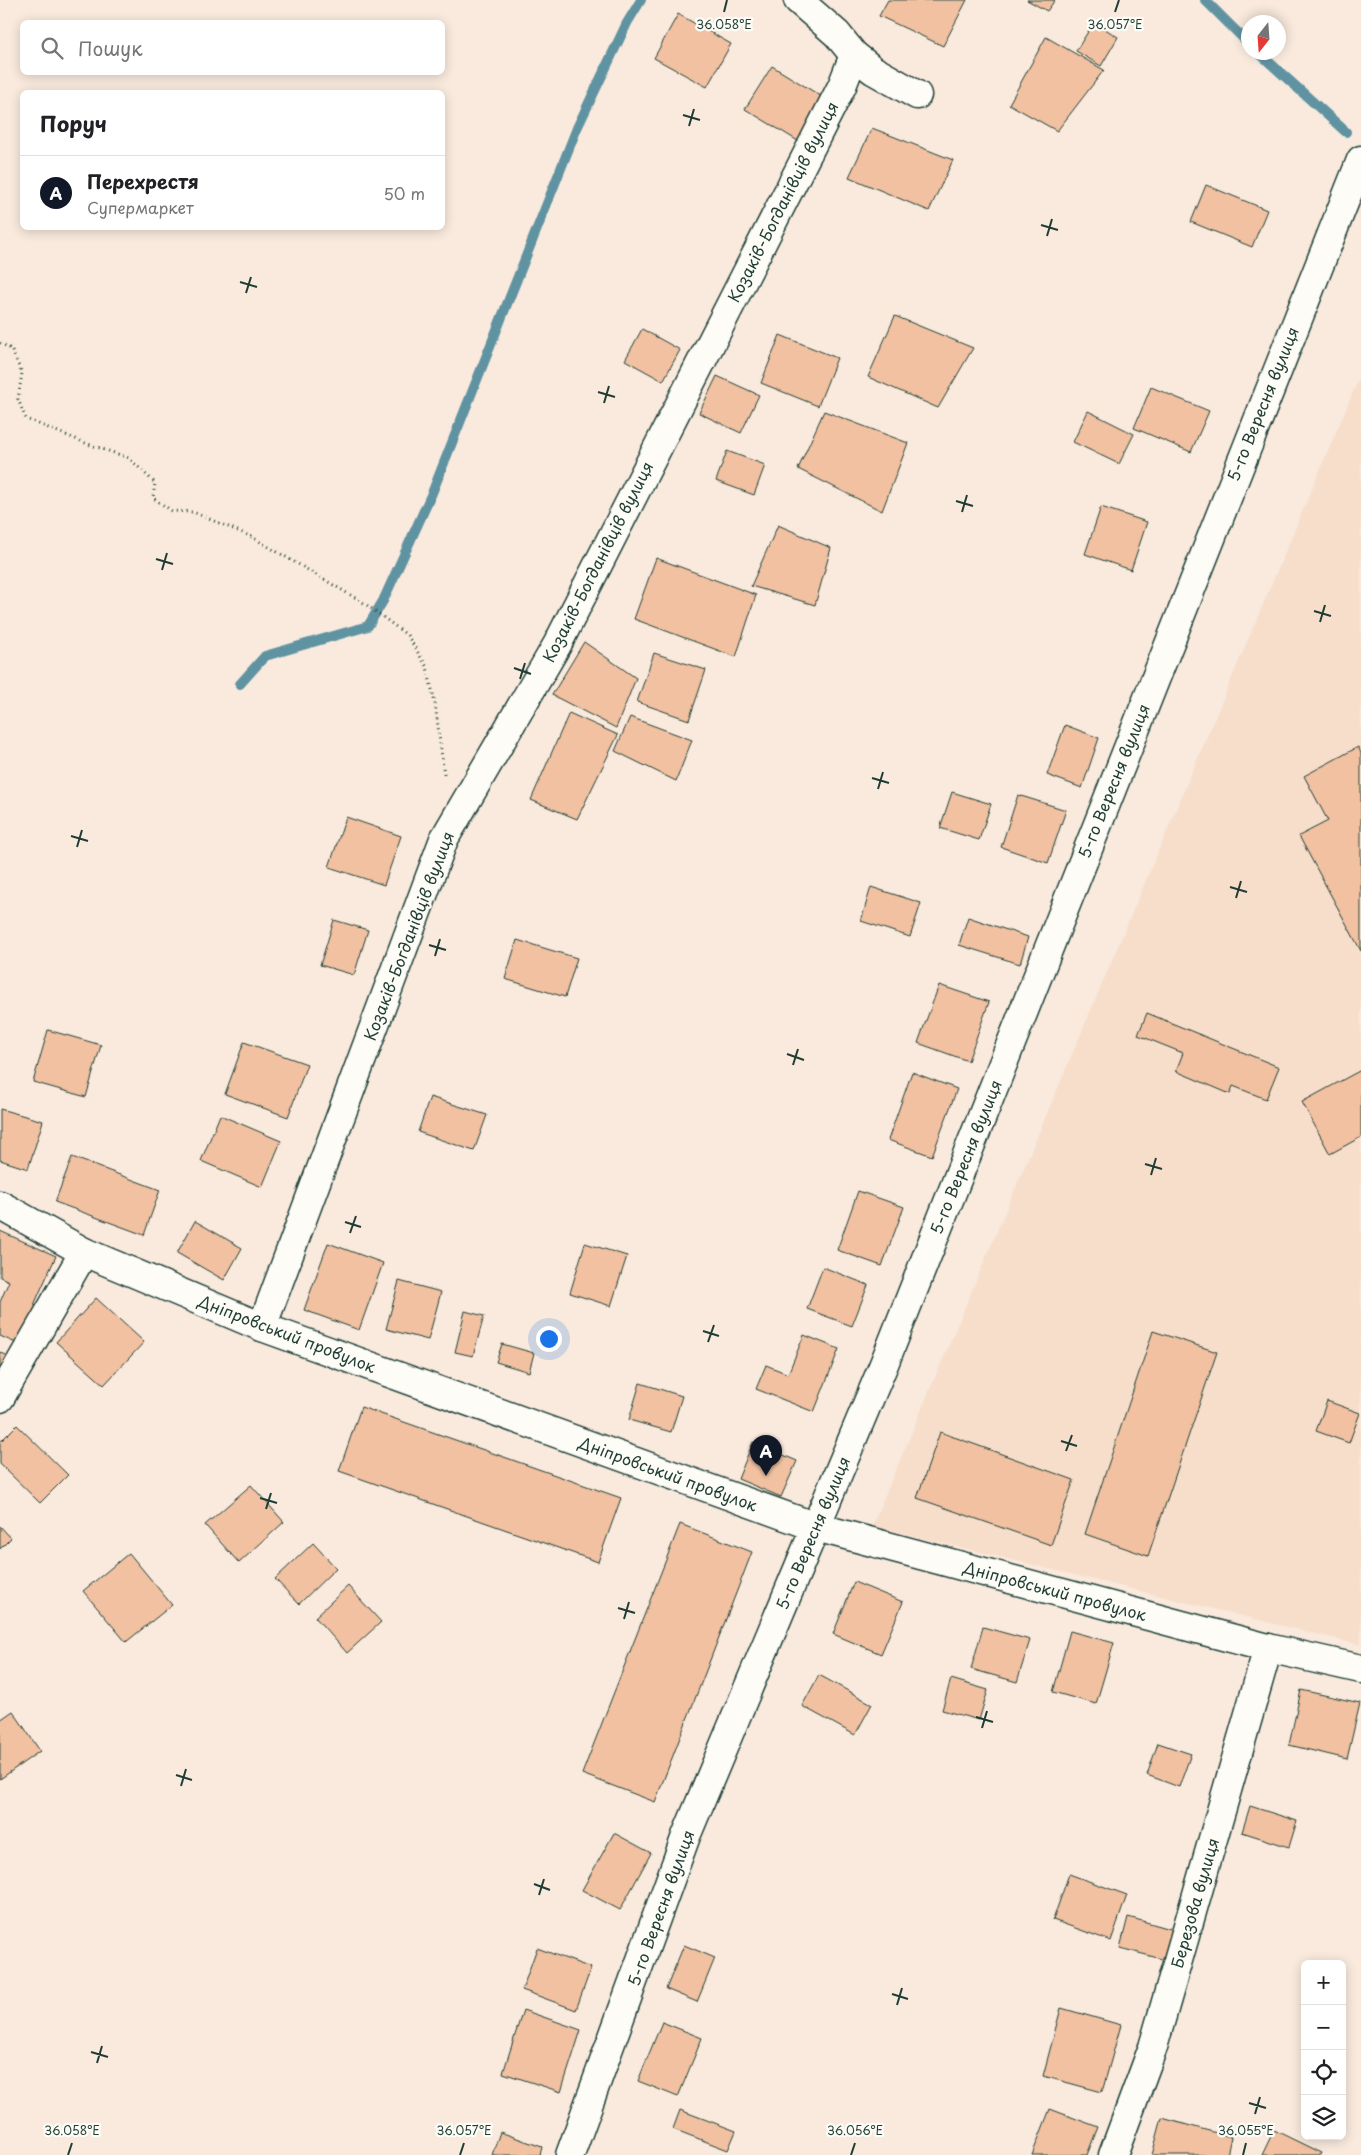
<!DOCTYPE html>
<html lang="uk">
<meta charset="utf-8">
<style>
:root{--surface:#fff;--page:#f2f2f2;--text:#202124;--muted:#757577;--line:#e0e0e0;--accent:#111827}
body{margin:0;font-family:"Playpen Sans",sans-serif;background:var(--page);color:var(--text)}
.controls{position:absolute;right:15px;bottom:15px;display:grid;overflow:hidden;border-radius:8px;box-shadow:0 2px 12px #0003}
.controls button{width:45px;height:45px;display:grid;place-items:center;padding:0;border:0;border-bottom:1px solid var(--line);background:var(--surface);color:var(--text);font:25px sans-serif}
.compass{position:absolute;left:1241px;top:15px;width:45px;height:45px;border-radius:50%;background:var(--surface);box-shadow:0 2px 12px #0003;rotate:197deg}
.you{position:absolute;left:548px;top:1338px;width:18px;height:18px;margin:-12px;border:4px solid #fff;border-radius:50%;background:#1a73e8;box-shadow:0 0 0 8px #1a73e833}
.badge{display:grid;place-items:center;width:32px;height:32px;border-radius:50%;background:var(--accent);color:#fff;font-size:16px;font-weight:700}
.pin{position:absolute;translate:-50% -41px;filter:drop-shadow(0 1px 2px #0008)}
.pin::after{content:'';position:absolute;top:26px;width:18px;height:15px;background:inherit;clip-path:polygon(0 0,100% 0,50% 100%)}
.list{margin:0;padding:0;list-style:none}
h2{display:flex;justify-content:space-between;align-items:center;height:65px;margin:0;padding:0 20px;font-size:21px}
h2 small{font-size:16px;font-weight:400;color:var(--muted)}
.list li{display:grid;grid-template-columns:32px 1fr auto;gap:15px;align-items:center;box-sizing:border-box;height:75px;padding:0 20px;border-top:1px solid var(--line)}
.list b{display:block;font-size:19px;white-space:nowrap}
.list p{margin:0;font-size:16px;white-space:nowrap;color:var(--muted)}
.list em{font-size:16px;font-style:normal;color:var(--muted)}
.icon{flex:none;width:28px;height:28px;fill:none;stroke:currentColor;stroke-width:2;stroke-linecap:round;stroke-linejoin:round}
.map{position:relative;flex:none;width:1361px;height:2155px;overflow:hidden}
.search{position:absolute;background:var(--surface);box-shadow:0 2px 12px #0003;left:20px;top:20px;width:425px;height:55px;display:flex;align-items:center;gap:12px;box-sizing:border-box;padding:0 18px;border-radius:8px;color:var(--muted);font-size:19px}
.panel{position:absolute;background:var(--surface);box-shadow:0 2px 12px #0003;left:20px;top:90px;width:425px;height:140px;border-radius:8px}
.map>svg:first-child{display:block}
</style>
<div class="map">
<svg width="1361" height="2155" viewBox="0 0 1361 2155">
<rect width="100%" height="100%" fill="#f9eadd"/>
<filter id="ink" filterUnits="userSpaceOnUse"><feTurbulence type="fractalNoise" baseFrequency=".02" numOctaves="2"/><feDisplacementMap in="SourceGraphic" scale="10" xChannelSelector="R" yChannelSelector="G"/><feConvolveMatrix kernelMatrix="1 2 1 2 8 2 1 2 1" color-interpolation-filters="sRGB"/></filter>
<g filter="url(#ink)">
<polygon fill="#f7decb" points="1361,373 1361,1645 872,1526"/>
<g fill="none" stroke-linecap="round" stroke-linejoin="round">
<g stroke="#6093a2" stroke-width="10">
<polyline points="1205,0 1248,43"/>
<polyline points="1258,52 1346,132"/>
<polyline points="240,684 265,656 368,626 383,601 432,493 577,128 627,23 641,0"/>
</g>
</g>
<g fill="#f1c1a1" stroke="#1f3d34">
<polygon points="888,0 967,0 943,46 879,16"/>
<polygon points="1027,0 1055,0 1047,11"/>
<polygon points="678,14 731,44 707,87 654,58"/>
<polygon points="1094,22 1118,37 1101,66 1076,51"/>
<polygon points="1046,37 1104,70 1057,131 1009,104"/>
<polygon points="772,66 824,98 798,141 745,109"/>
<polygon points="872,128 953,160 929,211 849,177"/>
<polygon points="1206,185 1267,210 1252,247 1191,222"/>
<polygon points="895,316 973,348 938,408 868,377"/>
<polygon points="642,329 680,350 663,381 625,360"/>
<polygon points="780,335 837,358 818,406 761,383"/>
<polygon points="717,376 759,395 741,433 699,413"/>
<polygon points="1151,387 1209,411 1191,452 1134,428"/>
<polygon points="824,411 908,443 882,511 798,469"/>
<polygon points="1088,411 1134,434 1119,464 1073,442"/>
<polygon points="727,451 765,465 754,495 716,481"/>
<polygon points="1101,507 1147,522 1131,570 1085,554"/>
<polygon points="778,525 831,548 815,605 751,586"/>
<polygon points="656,558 756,595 736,657 634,619"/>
<polygon points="584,642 636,678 616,728 552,695"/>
<polygon points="654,653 706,670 689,720 637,702"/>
<polygon points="569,713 618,735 577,819 531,800"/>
<polygon points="630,717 692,740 676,781 615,751"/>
<polygon points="1065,725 1099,738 1082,788 1047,775"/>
<polygon points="1358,747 1361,753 1361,951 1299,836 1328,821 1304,776"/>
<polygon points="952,792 991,804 979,840 940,828"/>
<polygon points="1018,795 1066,810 1048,863 1001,847"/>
<polygon points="346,817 401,836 384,885 329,867"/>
<polygon points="871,887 921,903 910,937 861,921"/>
<polygon points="968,917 1028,937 1020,964 959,945"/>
<polygon points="334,920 368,930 354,975 320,965"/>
<polygon points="517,940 577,958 565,997 505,979"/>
<polygon points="939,985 989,1002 968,1061 918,1043"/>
<polygon points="1147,1013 1279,1067 1266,1099 1233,1086 1230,1094 1176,1071 1183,1053 1138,1035"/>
<polygon points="48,1030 101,1045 86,1097 33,1082"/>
<polygon points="244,1042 307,1064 288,1117 225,1094"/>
<polygon points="1361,1070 1361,1137 1330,1154 1302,1102"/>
<polygon points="912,1072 957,1089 932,1156 888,1140"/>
<polygon points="430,1097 487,1115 474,1151 418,1132"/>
<polygon points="0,1109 43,1121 28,1169 0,1160"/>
<polygon points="220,1115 281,1141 262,1187 201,1161"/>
<polygon points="72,1157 160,1190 144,1235 55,1202"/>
<polygon points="858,1191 904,1207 882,1266 837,1250"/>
<polygon points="195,1221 242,1248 224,1280 177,1253"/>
<polygon points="0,1231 56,1256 34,1305 42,1308 25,1347 0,1336 0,1302 9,1281 0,1277"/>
<polygon points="328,1243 383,1263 359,1330 304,1310"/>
<polygon points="585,1243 627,1256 611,1306 570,1293"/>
<polygon points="823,1267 868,1285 852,1326 807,1309"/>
<polygon points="399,1281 441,1292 428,1340 386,1329"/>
<polygon points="96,1298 144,1342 104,1385 56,1342"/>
<polygon points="465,1311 484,1316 473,1356 455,1352"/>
<polygon points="1153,1331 1217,1352 1148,1556 1085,1534"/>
<polygon points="804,1335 839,1349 814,1412 756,1389 766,1365 788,1374"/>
<polygon points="502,1344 534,1353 529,1372 496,1362"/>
<polygon points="0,1352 14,1359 0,1388"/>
<polygon points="640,1383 682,1396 671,1432 629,1420"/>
<polygon points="1327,1401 1360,1413 1349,1443 1316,1431"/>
<polygon points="361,1407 621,1498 598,1562 339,1471"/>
<polygon points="17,1425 68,1475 40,1503 0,1464 0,1442"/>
<polygon points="940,1432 1074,1480 1051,1545 917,1498"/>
<polygon points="753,1442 797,1461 781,1497 738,1479"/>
<polygon points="251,1485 284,1522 239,1563 205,1525"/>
<polygon points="680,1524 752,1552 655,1802 582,1774"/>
<polygon points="0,1526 11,1538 0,1549"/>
<polygon points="313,1543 336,1568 299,1604 275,1579"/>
<polygon points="129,1553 172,1605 126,1642 83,1591"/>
<polygon points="854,1582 903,1602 881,1654 833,1634"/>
<polygon points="348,1586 381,1622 347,1653 315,1617"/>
<polygon points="983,1627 1030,1640 1017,1682 971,1669"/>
<polygon points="1070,1631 1114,1643 1096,1704 1053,1692"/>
<polygon points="819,1675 872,1704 855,1735 802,1706"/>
<polygon points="951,1679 988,1690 979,1720 942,1710"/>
<polygon points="1301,1690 1360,1703 1347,1759 1289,1745"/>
<polygon points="13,1711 40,1751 0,1779 0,1720"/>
<polygon points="1158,1743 1191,1754 1179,1787 1147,1775"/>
<polygon points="1250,1806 1297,1821 1289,1847 1242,1832"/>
<polygon points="614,1833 651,1853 620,1910 582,1890"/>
<polygon points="1069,1874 1127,1895 1111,1941 1053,1920"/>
<polygon points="1128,1917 1178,1931 1169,1961 1120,1948"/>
<polygon points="684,1945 715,1958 697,2002 666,1989"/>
<polygon points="537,1948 591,1968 576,2010 522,1990"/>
<polygon points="1061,2008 1121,2025 1102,2092 1043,2076"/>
<polygon points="523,2010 581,2030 561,2092 503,2073"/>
<polygon points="662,2022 702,2038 678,2097 638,2081"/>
<polygon points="1050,2109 1098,2127 1087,2155 1032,2155"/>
<polygon points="680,2110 736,2131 728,2150 673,2129"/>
<polygon points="1162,2118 1231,2137 1227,2155 1152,2155"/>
<polygon points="1274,2130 1321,2153 1320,2155 1262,2155"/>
<polygon points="500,2132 542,2147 540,2155 492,2155"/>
</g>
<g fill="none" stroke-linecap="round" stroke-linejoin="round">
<g stroke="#1f3d34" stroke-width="31">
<g id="minor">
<polyline points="798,0 837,34 854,55 873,70 917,95"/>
<polyline points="0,1205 84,1252 262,1327 816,1527 1268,1648 1361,1669"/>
<polyline points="262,1327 444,839 557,645 842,86 854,55"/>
<polyline points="0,1398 84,1252"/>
<polyline points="1113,2155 1153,2047 1268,1648"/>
</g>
</g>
<g stroke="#1f3d34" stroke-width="31">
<polyline id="tertiary" points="570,2155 686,1836 884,1364 1361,160"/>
</g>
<polyline stroke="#1f3d34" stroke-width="3" stroke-dasharray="1 4" stroke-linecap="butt" points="0,343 11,349 22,373 18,399 26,419 88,444 129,458 155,483 153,498 172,511 193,512 252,537 364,603 407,635 427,667 435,703 444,774"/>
<use href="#minor" stroke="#fdfcf7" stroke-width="28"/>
<use href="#tertiary" stroke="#fdfcf7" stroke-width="28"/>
</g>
</g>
<path fill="none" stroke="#1f3d34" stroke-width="2" d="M724,12l3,-12M1115,12l4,-12M683,115l17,5M689,126l5,-17M1041,225l17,5M1047,236l5,-17M240,282l17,5M246,293l5,-16M598,392l17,5M604,403l5,-17M956,501l17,5M962,512l5,-17M156,559l17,5M162,570l5,-17M1314,611l17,5M1320,622l5,-17M514,668l17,6M520,679l5,-16M872,778l17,5M878,789l5,-17M71,836l17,5M77,847l5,-17M1230,887l17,5M1236,898l5,-17M429,945l17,5M435,956l5,-17M787,1054l17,6M793,1065l5,-16M1145,1164l17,5M1151,1175l5,-17M345,1222l16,5M350,1233l6,-17M703,1331l16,5M708,1342l6,-17M1061,1441l16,5M1066,1451l6,-16M260,1498l17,5M266,1509l5,-16M618,1608l17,5M624,1619l5,-17M976,1717l17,5M982,1728l5,-17M176,1775l16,5M181,1786l5,-17M534,1884l16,6M539,1895l5,-16M892,1994l16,5M897,2005l5,-17M91,2052l17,5M97,2063l5,-17M1249,2103l17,5M1255,2114l5,-17M68,2155l4,-12M460,2155l4,-12M851,2155l4,-12M1243,2155l3,-12"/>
<g text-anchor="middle" stroke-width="4.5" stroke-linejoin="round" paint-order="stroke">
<g font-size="16" fill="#1f3d34" stroke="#fdfcf7">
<text transform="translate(783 202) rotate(-63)" y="6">Козаків-Богданівців вулиця</text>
<text transform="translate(1263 404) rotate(-68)" y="6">5-го Вересня вулиця</text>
<text transform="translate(598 562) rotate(-63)" y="6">Козаків-Богданівців вулиця</text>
<text transform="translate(1114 781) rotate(-68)" y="6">5-го Вересня вулиця</text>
<text transform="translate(409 936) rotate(-69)" y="6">Козаків-Богданівців вулиця</text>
<text transform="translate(966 1157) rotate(-68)" y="6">5-го Вересня вулиця</text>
<text transform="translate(287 1334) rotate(21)" y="6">Дніпровський провулок</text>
<text transform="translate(668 1474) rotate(20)" y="6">Дніпровський провулок</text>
<text transform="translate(813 1533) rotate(-67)" y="6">5-го Вересня вулиця</text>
<text transform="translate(1055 1591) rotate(15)" y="6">Дніпровський провулок</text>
<text transform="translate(1195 1903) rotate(-74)" y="6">Березова вулиця</text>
<text transform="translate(661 1908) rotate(-70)" y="6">5-го Вересня вулиця</text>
</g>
</g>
<g font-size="12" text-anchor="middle" fill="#1f3d34" stroke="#fdfcf7" stroke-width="4.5" stroke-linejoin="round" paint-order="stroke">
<text x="724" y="29">36.058°E</text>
<text x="1115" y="29">36.057°E</text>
<text x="72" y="2135">36.058°E</text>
<text x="464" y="2135">36.057°E</text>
<text x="855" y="2135">36.056°E</text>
<text x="1246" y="2135">36.055°E</text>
</g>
</svg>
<div class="controls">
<button>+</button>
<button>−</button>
<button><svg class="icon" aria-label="locate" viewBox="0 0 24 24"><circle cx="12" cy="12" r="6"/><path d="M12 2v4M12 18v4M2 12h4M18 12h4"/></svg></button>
<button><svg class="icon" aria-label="layers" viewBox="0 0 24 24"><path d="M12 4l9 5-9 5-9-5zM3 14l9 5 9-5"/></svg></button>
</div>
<svg class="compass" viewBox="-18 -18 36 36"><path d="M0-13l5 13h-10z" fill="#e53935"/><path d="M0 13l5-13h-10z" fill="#757577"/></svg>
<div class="you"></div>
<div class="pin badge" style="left:766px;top:1476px">A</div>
<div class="search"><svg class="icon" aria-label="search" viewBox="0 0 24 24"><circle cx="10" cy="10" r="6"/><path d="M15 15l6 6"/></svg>Пошук</div>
<section class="panel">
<h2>Поруч<small></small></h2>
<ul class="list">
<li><span class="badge">A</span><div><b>Перехрестя</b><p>Супермаркет</p></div><em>50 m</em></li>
</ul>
</section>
</div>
